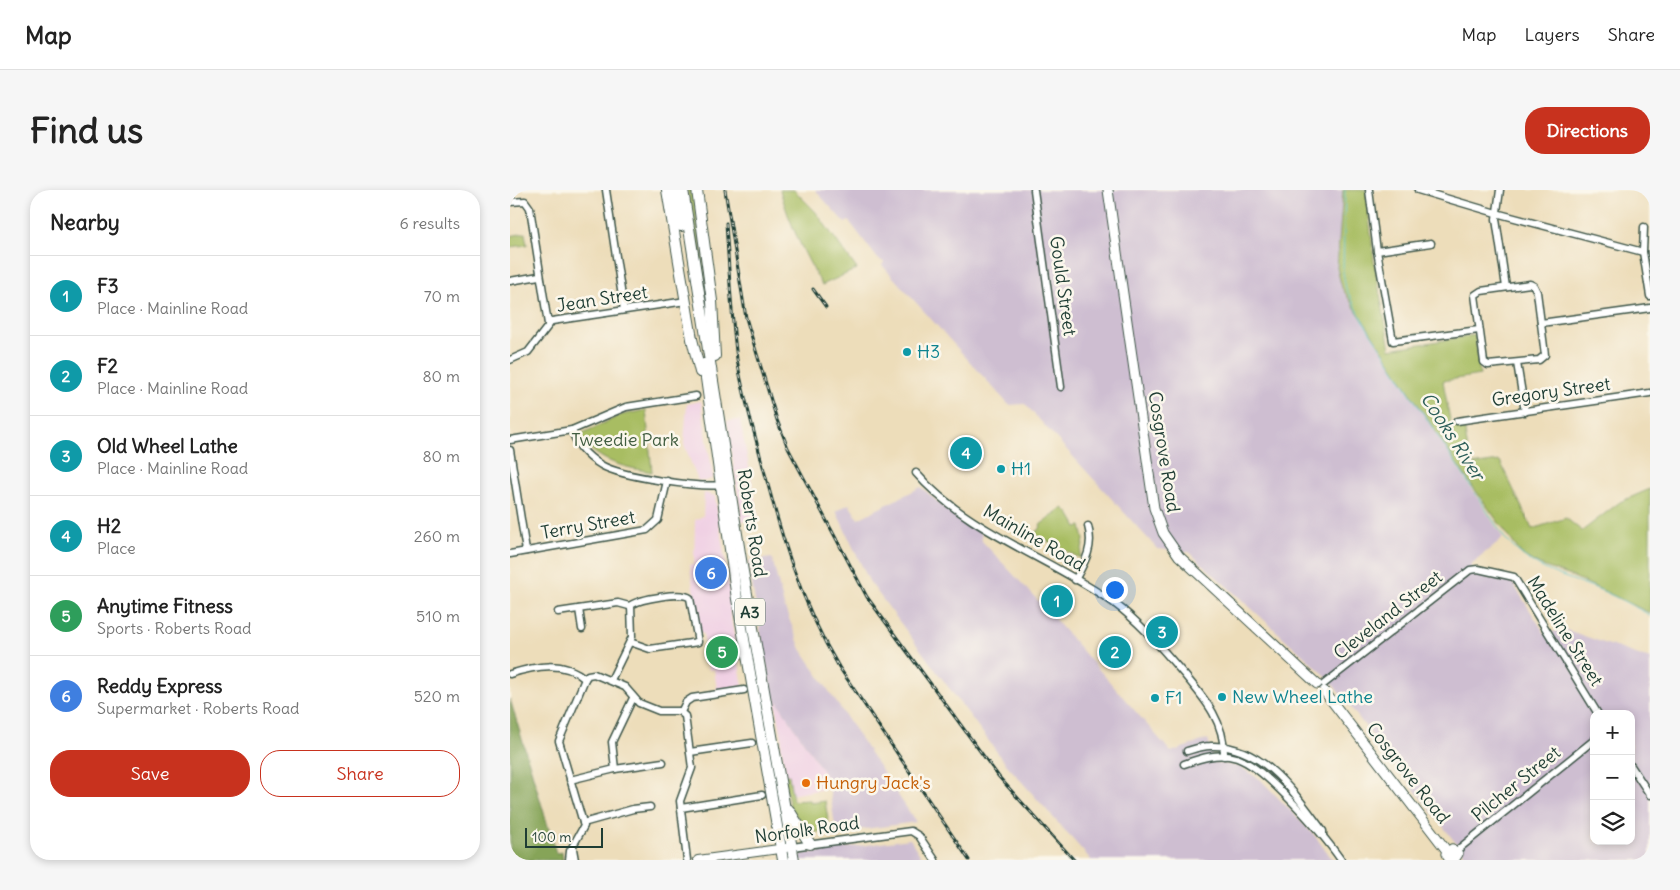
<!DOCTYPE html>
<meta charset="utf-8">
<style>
:root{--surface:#fff;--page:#f6f6f6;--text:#222;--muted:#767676;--line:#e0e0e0;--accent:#c8321e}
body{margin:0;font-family:Delius,sans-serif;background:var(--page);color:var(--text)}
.controls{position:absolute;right:15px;bottom:15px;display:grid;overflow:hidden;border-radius:10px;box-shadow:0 2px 8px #0003}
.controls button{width:45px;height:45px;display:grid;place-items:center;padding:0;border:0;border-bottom:1px solid var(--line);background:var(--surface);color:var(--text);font:25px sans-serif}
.scale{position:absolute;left:15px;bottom:12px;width:78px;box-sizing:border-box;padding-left:5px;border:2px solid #1f3d34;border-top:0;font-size:14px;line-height:18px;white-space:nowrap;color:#1f3d34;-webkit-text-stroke:4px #fbf7ec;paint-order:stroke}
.you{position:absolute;left:604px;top:399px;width:18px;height:18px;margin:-12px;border:4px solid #fff;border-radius:50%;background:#1a73e8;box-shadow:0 0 0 8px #1a73e833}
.badge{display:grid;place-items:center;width:32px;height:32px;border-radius:50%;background:var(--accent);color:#fff;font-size:16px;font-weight:700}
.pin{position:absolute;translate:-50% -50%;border:2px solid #fff;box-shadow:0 1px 5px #0006}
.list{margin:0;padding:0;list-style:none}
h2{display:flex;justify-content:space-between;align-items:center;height:65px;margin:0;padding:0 20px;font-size:21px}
h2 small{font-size:16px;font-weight:400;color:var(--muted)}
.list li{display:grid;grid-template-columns:32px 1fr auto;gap:15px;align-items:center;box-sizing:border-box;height:80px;padding:0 20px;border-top:1px solid var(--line)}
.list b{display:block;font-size:19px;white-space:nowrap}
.list p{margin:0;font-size:16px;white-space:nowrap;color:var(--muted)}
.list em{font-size:16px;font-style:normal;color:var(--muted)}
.actions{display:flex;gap:10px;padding:15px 20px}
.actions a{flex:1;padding:11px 0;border:1px solid var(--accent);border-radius:20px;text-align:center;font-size:18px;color:var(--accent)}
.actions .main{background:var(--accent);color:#fff}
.icon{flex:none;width:28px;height:28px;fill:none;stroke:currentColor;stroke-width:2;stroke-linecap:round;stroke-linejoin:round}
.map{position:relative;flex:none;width:1140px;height:670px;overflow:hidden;border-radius:20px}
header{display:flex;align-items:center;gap:30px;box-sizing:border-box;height:70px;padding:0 25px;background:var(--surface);border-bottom:1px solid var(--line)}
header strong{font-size:24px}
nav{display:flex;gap:28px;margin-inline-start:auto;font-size:18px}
.intro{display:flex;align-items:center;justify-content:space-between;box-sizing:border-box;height:120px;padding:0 30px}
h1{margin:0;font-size:35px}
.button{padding:12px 22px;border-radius:20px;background:var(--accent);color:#fff;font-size:18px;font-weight:700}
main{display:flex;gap:30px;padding:0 30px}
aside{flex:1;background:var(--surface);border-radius:20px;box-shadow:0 2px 8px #0003}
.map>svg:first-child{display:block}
</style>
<header>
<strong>Map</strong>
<nav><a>Map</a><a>Layers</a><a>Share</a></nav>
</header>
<div class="intro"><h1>Find us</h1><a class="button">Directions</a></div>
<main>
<aside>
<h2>Nearby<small>6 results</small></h2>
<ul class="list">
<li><span class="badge" style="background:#0f9aa8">1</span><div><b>F3</b><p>Place · Mainline Road</p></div><em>70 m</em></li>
<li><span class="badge" style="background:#0f9aa8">2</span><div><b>F2</b><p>Place · Mainline Road</p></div><em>80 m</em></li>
<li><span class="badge" style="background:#0f9aa8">3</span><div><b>Old Wheel Lathe</b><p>Place · Mainline Road</p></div><em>80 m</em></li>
<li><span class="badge" style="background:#0f9aa8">4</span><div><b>H2</b><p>Place</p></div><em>260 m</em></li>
<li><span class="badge" style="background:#2e9e5b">5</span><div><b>Anytime Fitness</b><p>Sports · Roberts Road</p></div><em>510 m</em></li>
<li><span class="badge" style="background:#3f7fe0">6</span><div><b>Reddy Express</b><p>Supermarket · Roberts Road</p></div><em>520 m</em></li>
</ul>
<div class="actions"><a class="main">Save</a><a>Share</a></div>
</aside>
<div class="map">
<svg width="1140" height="670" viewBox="0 0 1140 670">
<rect width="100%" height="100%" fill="#fbf7ec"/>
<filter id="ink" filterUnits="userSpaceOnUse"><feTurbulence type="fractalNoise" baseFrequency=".02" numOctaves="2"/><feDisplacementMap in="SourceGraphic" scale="10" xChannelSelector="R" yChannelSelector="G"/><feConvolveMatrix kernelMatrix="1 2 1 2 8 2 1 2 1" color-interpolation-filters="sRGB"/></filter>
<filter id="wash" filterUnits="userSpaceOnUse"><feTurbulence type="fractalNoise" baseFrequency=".0096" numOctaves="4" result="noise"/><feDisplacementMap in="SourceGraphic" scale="20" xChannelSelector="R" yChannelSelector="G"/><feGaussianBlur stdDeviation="1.12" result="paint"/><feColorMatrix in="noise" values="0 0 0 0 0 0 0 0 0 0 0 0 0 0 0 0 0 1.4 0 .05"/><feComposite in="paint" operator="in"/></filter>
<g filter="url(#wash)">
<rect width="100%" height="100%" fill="#edddba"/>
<g fill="#f0d0e4">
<polygon points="191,211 203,288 196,291 188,291 174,254 177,214"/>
<polygon points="230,230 249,329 232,331 217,231"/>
<polygon points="194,303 205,306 222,416 220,423 233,496 207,500 204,479 199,480 193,443 189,442 180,375 184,374 185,330 193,326"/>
<polygon points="261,502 318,589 320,598 280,605 271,557 272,547 266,516"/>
</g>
<g fill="#cebed1" fill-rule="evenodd">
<path d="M305,0h528l-6,78 5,20 161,250 -33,27 10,11 32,6 33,52 19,-5 86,30v201h-181l-142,-183 -138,-125 -32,-3 -5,-6 -127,-139 -16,1 -127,-140 2,-3 -6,-3 -29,-38 -4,2zM1084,524h37v127h-37z"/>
<polygon points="411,297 436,319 471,341 472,351 535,418 661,562 698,549 704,572 730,577 751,590 805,646 823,670 581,670 496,574 359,391 326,321 339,314 348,329"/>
<polygon points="262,368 274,416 291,459 406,632 326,643 318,589 261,502 238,371"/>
<polygon points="400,649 413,670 290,670 291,664"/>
</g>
<g fill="#a8bd62" stroke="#647d4b">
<polygon points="177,0 184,0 202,151"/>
<path d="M270,0h14l21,21 42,58 -35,16c-18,-31 -32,-60 -42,-95z"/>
<polygon points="833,0 856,0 864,71 880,159 965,145 970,185 933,191 941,236 954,235 960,275 990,271 1022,339 1056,328 1072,341 1110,312 1140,299 1140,423 1066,388 1030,375 1012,365 950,279 832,98 827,78"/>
<polygon points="15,43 17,55 0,57 0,46"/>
<path d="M136,220l6,62c-28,-5 -51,-9 -70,-32l1,-7 38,-18z"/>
<polygon points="553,318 559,323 567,337 571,336 574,350 570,368 524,344 531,337 530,335"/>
<polygon points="279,585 283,611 300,610 301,613 315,611 320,643 297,641 280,617 273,586"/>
</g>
<polygon fill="#86a458" stroke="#527046" points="0,509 46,663 52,662 53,670 0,670"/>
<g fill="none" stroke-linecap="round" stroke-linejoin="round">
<path stroke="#51bfc7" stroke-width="1" d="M835,0l-2,82 3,17 20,37 138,211c30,36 61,38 101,55 15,7 30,15 45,23"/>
</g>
</g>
<g filter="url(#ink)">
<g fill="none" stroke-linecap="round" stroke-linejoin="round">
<g stroke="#3e5548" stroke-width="9">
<g id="minor">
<polyline points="96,0 114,120"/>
<polyline points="524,0 551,197"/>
<polyline points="859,0 867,61 883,151 969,140"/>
<polyline points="908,0 986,23 1133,62"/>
<polyline points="990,0 986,29 996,97"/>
<polyline points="0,12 15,11 20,18 38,134"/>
<polyline points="1134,37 1133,62 1140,106"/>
<polyline points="867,61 921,53"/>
<polyline points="0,91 29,86"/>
<polygon points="1020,94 1024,96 1027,102 1035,165 1029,170 978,175 974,172 965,105 971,101"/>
<polyline points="1031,133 1140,118"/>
<polyline points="0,170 18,162 42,131 176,111"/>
<polyline points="1007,173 1015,222"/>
<polyline points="947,231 1140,203"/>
<path d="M62,240c4,15 16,27 29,35 21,12 97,23 122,20"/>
<polyline points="0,250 62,240 116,217 186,206"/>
<polyline points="0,260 16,361"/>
<path d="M406,283c50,58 136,86 198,130 27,20 48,46 69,70 21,25 42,48 41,83"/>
<polyline points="0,364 137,340 148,330 157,291"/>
<path d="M565,390c10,-18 19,-33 13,-54"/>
<polyline points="69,419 72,439"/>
<polyline points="48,422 108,413 119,416"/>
<path d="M0,484c25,-8 54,-14 75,5"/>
<path d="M101,490l21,-43 -1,-32c9,-6 51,-14 59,-7l8,44 -48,7 -20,-7"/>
<polyline points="814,494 960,380 968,379 1004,387 1088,524"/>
<polyline points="171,522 176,512 182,508 234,500"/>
<path d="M677,561c7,-2 15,-5 23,-5 52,-3 85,48 113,85v4"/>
<polyline points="180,562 242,553"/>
<path d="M674,574c17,-6 34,-12 53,-6 29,10 86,76 104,102"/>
<polyline points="1121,576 1140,605"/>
<polyline points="105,579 102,552 123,508"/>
<polyline points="60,590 105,579 153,572"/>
<polyline points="171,618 252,605"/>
<polyline points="73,633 123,619 140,617"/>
<polyline points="282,657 401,641 409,646 425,670"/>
<polyline points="63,659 65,670"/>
<polyline points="946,661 1084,550"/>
<polyline points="59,670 60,661 74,636 49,551 75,489 78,485 84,484 115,497 129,513 149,521 169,521 175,526 182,578 170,611 177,670"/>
</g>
</g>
<g stroke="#3e5548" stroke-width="10">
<polyline id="tertiary" points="188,670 276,658"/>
</g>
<g stroke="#3e5548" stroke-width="11">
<g id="secondary">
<polyline points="598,0 644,318 653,343 669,366 807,494"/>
<polyline points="814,501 937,661"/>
<polyline points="940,670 936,664 942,659 948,664 944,670"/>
</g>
</g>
<g stroke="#3e5548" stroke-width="12">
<g id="trunk">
<polyline points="157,0 182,149 190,182"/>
<polyline points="165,0 171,36"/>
<polyline points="173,0 232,376 284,670"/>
<polyline points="187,0 202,111 205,166"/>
<polyline points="194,174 227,409 273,670"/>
<polyline points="279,620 300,654"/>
</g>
</g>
<use href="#minor" stroke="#fff" stroke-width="6"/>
<use href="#tertiary" stroke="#fff" stroke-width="8"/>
<use href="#secondary" stroke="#fff" stroke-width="9"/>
<use href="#trunk" stroke="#fff" stroke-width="10"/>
<g stroke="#1f3d34" stroke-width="3">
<g id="rail">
<polyline points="215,0 236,128 267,230 278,258 357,407 489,587 564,670"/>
<path d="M216,33c3,45 5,91 11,136 5,32 15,64 23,96 20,76 38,143 79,212l130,193"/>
<polyline points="303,99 316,117"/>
</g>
</g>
<use href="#rail" stroke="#fbf7ec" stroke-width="1" stroke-dasharray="4" stroke-linecap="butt"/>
</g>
</g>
<g fill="#0f9aa8" stroke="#fbf7ec" stroke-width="2">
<circle cx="397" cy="162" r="5"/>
<circle cx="491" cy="279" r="5"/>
<circle cx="712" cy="507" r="5"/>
<circle cx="645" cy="508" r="5"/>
</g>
<circle fill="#e8710a" stroke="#fbf7ec" stroke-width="2" cx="296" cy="593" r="5"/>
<g text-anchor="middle" stroke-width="5" stroke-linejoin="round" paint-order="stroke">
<rect fill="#fbf7ec" stroke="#61756b" stroke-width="1" x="225" y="408.5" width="30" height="27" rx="4"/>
<g font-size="16" font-weight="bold" fill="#1f3d34">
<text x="240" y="428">A3</text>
</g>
<g font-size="18" fill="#1f3d34" stroke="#fbf7ec">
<text transform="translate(553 96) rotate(82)" y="6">Gould Street</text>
<text transform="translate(92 109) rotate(-9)" y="6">Jean Street</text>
<text transform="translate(1041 202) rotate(-8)" y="6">Gregory Street</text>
<text transform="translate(654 262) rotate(81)" y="6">Cosgrove Road</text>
<text transform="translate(242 333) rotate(81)" y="6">Roberts Road</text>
<text transform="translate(78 335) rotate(-10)" y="6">Terry Street</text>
<text transform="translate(524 348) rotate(30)" y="6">Mainline Road</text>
<text transform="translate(878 425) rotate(-38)" y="6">Cleveland Street</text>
<text transform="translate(1055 441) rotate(58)" y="6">Madeline Street</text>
<text transform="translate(898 583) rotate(52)" y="6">Cosgrove Road</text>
<text transform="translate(1006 594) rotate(-39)" y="6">Pilcher Street</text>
<text transform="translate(297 640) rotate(-8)" y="6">Norfolk Road</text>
</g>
<g font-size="18" fill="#0d838f" stroke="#fbf7ec" text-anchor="start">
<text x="407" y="168">H3</text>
<text x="501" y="285">H1</text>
<text x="722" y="513">New Wheel Lathe</text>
<text x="655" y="514">F1</text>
</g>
<g font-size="18" fill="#415d40" stroke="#fbf7ec">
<text x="115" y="256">Tweedie Park</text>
</g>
<g font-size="18" fill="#c56008" stroke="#fbf7ec" text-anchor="start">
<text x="306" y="599">Hungry Jack's</text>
</g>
<g font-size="19" font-style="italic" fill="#2c5e59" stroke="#fbf7ec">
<text transform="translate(943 246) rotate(57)" y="7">Cooks River</text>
</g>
</g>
</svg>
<div class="controls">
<button>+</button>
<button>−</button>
<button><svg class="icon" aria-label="layers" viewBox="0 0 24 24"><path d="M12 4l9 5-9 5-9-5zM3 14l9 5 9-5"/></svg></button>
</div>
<div class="scale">100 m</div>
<div class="you"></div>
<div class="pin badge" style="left:547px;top:411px;background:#0f9aa8">1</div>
<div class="pin badge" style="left:605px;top:462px;background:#0f9aa8">2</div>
<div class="pin badge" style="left:652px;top:442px;background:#0f9aa8">3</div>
<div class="pin badge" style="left:456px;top:263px;background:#0f9aa8">4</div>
<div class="pin badge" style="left:212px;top:462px;background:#2e9e5b">5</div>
<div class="pin badge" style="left:201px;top:383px;background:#3f7fe0">6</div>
</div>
</main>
